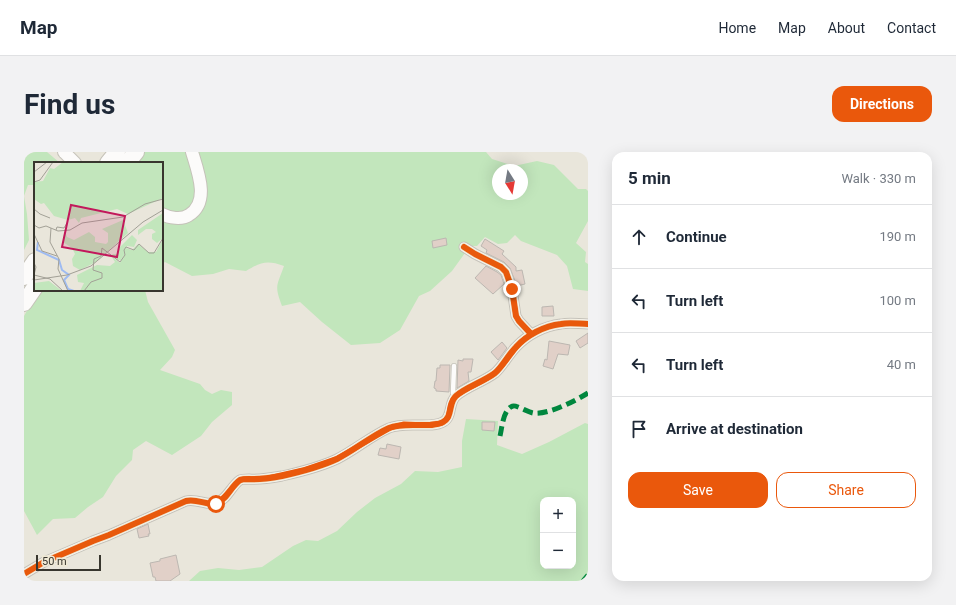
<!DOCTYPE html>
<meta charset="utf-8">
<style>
:root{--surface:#fff;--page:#f2f2f3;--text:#1f2937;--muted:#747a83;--line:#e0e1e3;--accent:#ea580c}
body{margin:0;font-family:Roboto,sans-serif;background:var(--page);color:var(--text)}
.controls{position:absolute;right:12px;bottom:12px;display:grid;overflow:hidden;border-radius:8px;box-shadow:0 4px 16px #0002}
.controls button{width:36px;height:36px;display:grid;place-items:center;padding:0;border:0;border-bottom:1px solid var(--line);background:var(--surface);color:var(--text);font:20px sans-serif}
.compass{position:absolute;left:468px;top:12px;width:36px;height:36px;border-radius:50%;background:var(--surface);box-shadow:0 4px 16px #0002;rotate:169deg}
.scale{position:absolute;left:12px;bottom:10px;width:65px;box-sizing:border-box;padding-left:4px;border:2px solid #38362e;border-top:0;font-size:11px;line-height:14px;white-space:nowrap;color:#38362e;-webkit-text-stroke:3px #efe9d5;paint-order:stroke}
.stop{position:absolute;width:12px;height:12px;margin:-9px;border:3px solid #ea580c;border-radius:50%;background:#fff}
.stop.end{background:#ea580c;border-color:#fff;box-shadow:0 1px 4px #0008}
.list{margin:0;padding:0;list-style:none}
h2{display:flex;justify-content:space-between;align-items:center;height:52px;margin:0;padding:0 16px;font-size:17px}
h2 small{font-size:13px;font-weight:400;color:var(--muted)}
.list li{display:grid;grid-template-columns:26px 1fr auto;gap:12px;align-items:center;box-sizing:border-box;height:64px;padding:0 16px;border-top:1px solid var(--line)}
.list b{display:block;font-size:15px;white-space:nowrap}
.list em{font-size:13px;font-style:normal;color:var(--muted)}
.actions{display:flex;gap:8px;padding:12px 16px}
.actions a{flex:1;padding:9px 0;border:1px solid var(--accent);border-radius:12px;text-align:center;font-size:14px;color:var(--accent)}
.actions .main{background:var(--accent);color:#fff}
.icon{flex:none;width:22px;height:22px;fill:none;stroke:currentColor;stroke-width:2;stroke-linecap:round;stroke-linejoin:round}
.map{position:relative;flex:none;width:564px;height:429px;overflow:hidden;border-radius:12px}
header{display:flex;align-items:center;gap:24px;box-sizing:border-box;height:56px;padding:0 20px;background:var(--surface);border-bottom:1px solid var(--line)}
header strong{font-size:19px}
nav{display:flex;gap:22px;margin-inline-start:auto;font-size:14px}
.intro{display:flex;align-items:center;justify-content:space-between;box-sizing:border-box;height:96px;padding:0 24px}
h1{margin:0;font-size:28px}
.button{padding:10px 18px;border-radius:12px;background:var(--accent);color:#fff;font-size:14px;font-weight:700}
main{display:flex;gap:24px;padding:0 24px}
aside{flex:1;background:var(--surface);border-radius:12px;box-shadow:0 4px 16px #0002}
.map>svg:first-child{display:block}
</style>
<header>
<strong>Map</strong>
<nav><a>Home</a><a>Map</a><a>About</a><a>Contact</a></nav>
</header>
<div class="intro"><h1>Find us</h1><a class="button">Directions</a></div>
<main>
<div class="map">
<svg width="564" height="429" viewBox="0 0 564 429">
<rect width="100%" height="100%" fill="#e9e6db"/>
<g fill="#c2e6bc" fill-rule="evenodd">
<polygon points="0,0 23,0 36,11 11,11 11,33 4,33 0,44 3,62 5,88 0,98"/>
<path d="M117,0h345l6,7 22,7 23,-5 17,4 24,24h8l2,2v30l-12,22 10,9 -1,10 3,2v27l-15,-2 -6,-23 -10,-11 -36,-14 -6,-6 -8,8 -9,1 -13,-7 -8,9h-7l-18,25 -22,20 -11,5 -19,34 -20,13 -29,2 -29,-23 -22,-20 -18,4c-8,-21 -5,-20 2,-40 -17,-6 -23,-4 -38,5l-17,-2 -16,5 -21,2 -27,-14 -3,2v-101h-31zM474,18h24v24h-24z"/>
<polygon points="15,138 121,138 124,150 151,198 148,205 136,218 176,232 181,238 188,242 197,238 208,240 208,253 188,270 177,284 148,303 122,289 109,298 108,308 92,324 79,345 64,355 51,366 29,367 13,383 0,359 0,164"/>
<path d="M442,267l32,2 -1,24 25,9 27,-12 36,-19 3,1v157h-399l11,-10 18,-3 21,2 23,-3 31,-21 13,-6 12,1 19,-10 20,-19 18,-14 26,-14 14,-13 23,1 24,-5v-26zM519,348h30v66h-30z"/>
</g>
<g fill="#e1d0c8" stroke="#bcb7b1">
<polygon points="422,86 423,93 409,96 408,89"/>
<polygon points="461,87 480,99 478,102 492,115 492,119 498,118 501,132 493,134 486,116 480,110 462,101 463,98 457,94"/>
<polygon points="462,114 473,120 477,123 480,132 469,142 451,126"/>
<polygon points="529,154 530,164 518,164 518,155"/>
<polygon points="564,181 564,191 556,196 552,189"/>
<polygon points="525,189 546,193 544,203 534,202 529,217 519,214 521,207 523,208"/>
<polygon points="478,190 483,196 474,208 467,200"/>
<polygon points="439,207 449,207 447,220 444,220 445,229 433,236 434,208 439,209"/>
<polygon points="416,213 426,213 425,240 412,239 412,237 410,236 411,229 412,229 413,216 416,216"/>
<polygon points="458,270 471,270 470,279 458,278"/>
<polygon points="363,292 377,295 375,307 354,303 356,296 362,297"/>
<polygon points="124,372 126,382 124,382 125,384 115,386 113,377"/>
<polygon points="152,403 156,422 146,429 132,429 131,425 129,425 126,411 136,409 136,407"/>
</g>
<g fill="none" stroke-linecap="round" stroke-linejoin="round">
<g stroke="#c5c2b9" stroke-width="6">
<polyline id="lane" points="430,214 429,241 432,244"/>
</g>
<g stroke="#c5c2b9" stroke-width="11">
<g id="street">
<polyline points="440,95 451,102 477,115 482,120 488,137 492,164 495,169 507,182"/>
<path d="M0,422l20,-12 49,-21 16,-6 77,-34c11,-3 21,5 30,2 11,-3 15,-17 24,-23 2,-1 6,-1 9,-1 11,1 22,-1 33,-3 18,-4 38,-9 55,-17 18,-9 34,-23 52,-31 17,-7 42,1 54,-6 10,-5 5,-19 13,-26 10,-9 27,-14 39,-23 8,-7 13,-18 21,-26 11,-12 28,-21 45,-23 9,-2 18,0 27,0"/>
</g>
</g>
<g stroke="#c5c2b9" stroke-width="14">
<g id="secondary">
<polyline points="40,0 51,11"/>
<path d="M138,62c7,4 20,6 27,1 21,-13 9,-43 3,-63"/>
</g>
</g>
<g stroke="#c5c2b9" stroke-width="18">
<g id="highway">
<polyline points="84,11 93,0"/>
<polyline points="103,11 112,0"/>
<polyline points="0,125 11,109"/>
<polyline points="0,151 11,135"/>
</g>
</g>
<use href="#lane" stroke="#fcfbfa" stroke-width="4.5"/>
<use href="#street" stroke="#fcfbfa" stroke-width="9"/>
<use href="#secondary" stroke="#fcfbfa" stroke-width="12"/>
<use href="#highway" stroke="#fcfbfa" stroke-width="16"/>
<g stroke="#00873e" stroke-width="5" stroke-dasharray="10 5" stroke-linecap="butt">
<path d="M476,284c2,-8 3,-27 13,-30 3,-1 15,6 20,7 15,2 42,-12 55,-20"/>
<polyline points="559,429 564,423"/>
</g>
<g stroke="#efe9d5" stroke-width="8">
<g id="cycleway">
<polyline points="440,95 451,102 477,115 482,120 488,137 492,164 495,169 507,182"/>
<path d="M0,422l20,-12 49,-21 16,-6 77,-34c11,-3 21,5 30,2 11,-3 15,-17 24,-23 2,-1 6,-1 9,-1 11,1 22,-1 33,-3 18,-4 38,-9 55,-17 18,-9 34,-23 52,-31 17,-7 42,1 54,-6 10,-5 5,-19 13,-26 10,-9 27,-14 39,-23 8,-7 13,-18 21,-26 11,-12 28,-21 45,-23 9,-2 18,0 27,0"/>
</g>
</g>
<use href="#cycleway" stroke="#e8590c" stroke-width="6"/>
</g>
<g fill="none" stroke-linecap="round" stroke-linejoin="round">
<path stroke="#ea580c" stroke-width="5" d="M192,352l9,-8 14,-15 5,-2 24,-1 35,-8 35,-12 52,-30 14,-4 22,1 16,-2 6,-5c2,-8 1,-16 8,-22 12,-10 28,-13 40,-24 13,-11 19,-29 36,-38l-13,-13 -3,-5 -4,-27"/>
</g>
<g transform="translate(10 10)">
<rect width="129" height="129" fill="#e9e6db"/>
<path d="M29,0h100v36l-35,16 -11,-5 -36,9 -2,5 -4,-5 -7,2 -14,-4 -10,-13 -3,1 -7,-5v-17l9,-1 7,-13 4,1zM129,51v25l-6,5 -5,-4v-5l4,-2 -4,-3h-6l-8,6v-5zM89,58l5,13 -32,29 -16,8 -7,-4 -1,-7 3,-5 -3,-6 -9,-6 1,-8h2l1,3 7,3 15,-8 6,5v5l11,2 2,-2v-9l-6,-4zM98,73l5,5 -3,7 -7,-1 -6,14h-4l-5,-6h5l3,-7zM129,77v52h-83l4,-8 -6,-1 -1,-7 20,-10 13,1 5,-4 -4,-6 9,7 6,-15 6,2 6,-6 10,8h8zM15,119l13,10h-28v-8z" fill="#c2e6bc"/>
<path fill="none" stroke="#9ebbf2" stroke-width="2" d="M4,80l-1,8 22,10 3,10 7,5 -5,5 4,9 6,2"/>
<path fill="none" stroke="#a2a096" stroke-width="1" d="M0,10l13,-10M0,20l6,-2 13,-18M0,47l6,5 10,4M0,63l5,3 7,-2 12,5 12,-1 12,-7 41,-6 22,-13 18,-5M17,66l-1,14 9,17 -1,10 10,22M22,68l1,-3 7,1 3,-5M0,72l8,17 15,5M0,101l2,4 -2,8M0,113l16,4 13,12M0,118l33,-5 24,-9 52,-44 20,-12M50,129l7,-9 11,-4v-5l-9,-3 1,-11 7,-3 1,-8 18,14 5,-7 -1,-5 2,-3 8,3 5,-6 10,9h5l9,-15"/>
<path fill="#c2185b" fill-opacity="0.15" stroke="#c2185b" stroke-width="2" d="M37,43l54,11 -8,41 -55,-10z"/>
<rect width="129" height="129" fill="none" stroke="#38362e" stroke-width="2"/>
</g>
</svg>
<div class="controls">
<button>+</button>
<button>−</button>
</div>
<svg class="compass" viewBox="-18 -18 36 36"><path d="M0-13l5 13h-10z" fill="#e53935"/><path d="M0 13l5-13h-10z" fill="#747a83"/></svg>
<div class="scale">50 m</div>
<div class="stop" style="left:192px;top:352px"></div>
<div class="stop end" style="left:488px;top:137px"></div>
</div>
<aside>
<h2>5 min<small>Walk · 330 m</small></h2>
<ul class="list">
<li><svg class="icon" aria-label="ahead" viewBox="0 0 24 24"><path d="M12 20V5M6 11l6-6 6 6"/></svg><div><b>Continue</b></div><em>190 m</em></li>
<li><svg class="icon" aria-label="left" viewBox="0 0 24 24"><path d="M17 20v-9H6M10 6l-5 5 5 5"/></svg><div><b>Turn left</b></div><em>100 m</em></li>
<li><svg class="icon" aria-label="left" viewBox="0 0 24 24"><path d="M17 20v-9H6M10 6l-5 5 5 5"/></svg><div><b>Turn left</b></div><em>40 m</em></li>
<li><svg class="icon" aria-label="arrive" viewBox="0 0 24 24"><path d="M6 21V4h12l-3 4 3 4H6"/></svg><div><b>Arrive at destination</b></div></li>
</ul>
<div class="actions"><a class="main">Save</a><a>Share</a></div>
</aside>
</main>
